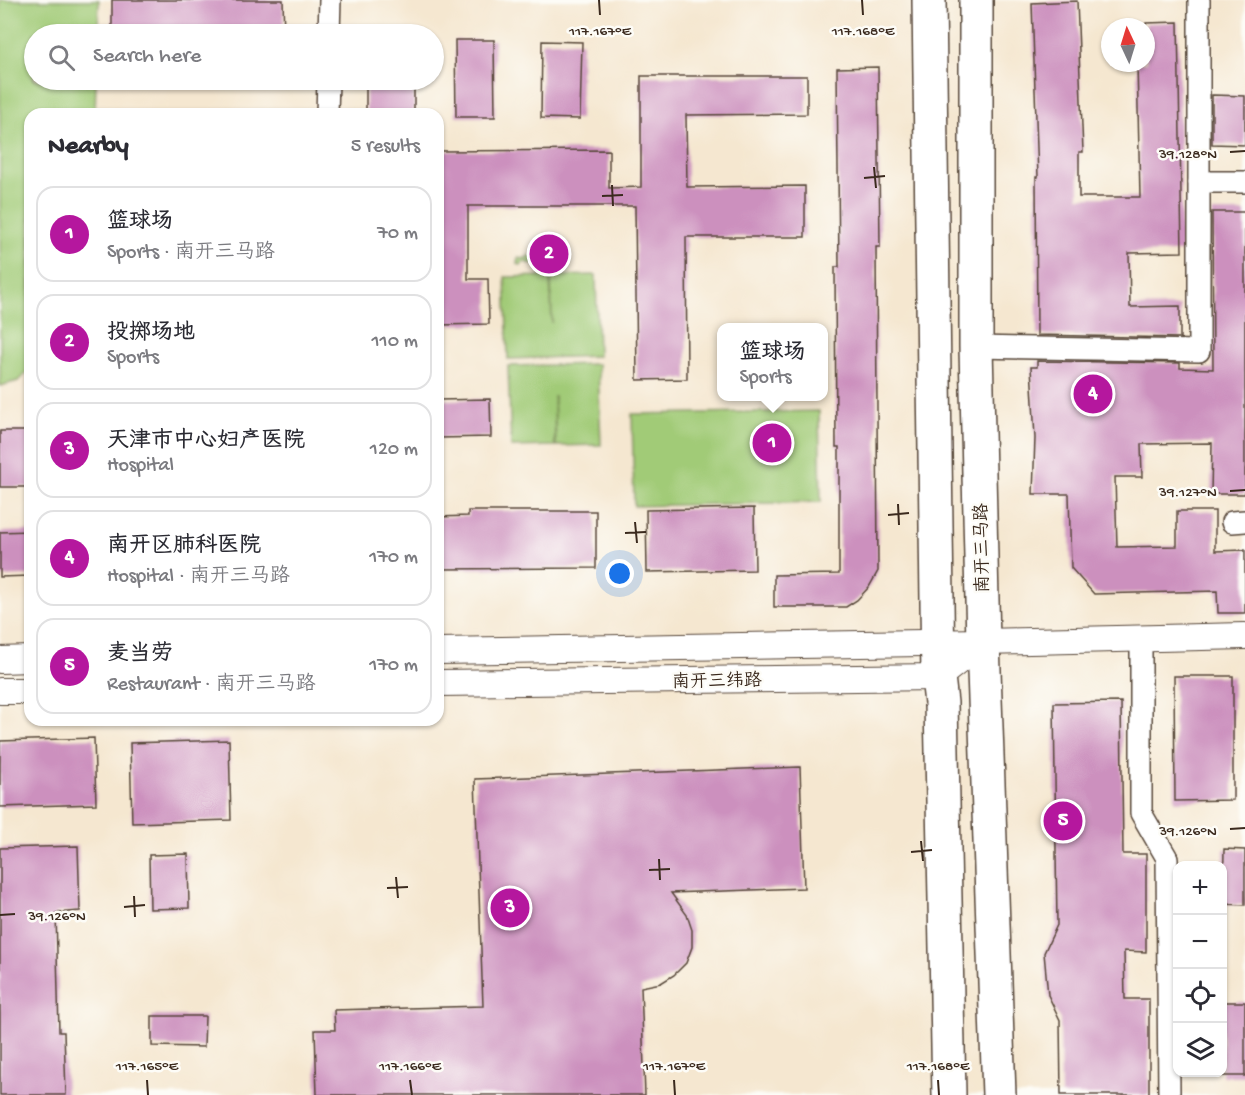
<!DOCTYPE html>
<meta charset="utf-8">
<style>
:root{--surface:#fff;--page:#f7f7f7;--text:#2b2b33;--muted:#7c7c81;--line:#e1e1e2;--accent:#b5179e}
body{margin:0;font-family:"Gochi Hand","LXGW WenKai TC",sans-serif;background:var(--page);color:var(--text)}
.controls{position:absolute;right:18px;bottom:18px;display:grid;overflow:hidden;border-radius:12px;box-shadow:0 2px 4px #0004}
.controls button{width:54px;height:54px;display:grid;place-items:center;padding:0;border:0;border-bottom:2px solid var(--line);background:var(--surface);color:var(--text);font:30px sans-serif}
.compass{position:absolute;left:1101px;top:18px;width:54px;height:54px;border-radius:50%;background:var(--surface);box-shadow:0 2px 4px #0004;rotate:356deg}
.you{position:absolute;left:620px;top:574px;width:21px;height:21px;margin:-15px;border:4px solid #fff;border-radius:50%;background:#1a73e8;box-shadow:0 0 0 9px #1a73e833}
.badge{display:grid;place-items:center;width:39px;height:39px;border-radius:50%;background:var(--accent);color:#fff;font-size:20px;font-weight:700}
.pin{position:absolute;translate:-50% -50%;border:3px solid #fff;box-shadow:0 2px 6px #0006}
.popup{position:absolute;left:717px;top:323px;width:111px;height:78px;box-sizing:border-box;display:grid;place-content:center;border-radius:12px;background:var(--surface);filter:drop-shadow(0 2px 4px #0005);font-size:20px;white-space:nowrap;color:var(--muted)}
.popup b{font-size:22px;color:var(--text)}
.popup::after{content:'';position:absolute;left:50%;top:100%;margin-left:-12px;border:12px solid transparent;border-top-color:var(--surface)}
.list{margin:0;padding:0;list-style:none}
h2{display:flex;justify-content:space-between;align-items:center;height:78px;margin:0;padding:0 24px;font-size:26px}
h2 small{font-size:20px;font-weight:400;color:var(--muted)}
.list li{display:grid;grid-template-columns:39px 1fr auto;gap:18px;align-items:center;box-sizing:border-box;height:96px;margin:0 12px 12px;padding:0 12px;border:2px solid var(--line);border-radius:18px}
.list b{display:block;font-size:22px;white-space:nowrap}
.list p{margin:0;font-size:20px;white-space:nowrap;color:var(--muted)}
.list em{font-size:20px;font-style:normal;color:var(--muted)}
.icon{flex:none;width:33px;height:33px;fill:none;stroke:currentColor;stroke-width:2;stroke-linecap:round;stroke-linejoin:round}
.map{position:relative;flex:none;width:1245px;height:1095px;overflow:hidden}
.search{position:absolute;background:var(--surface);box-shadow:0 2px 4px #0004;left:24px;top:24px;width:420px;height:66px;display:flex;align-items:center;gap:15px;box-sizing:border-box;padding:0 21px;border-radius:33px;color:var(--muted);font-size:22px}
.panel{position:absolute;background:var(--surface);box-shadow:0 2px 4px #0004;left:24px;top:108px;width:420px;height:618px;border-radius:18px}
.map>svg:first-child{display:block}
</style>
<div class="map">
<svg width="1245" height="1095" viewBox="0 0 1245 1095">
<rect width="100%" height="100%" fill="#fdfcf7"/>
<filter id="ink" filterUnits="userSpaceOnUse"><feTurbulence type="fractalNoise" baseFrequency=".0167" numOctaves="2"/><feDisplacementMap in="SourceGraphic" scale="12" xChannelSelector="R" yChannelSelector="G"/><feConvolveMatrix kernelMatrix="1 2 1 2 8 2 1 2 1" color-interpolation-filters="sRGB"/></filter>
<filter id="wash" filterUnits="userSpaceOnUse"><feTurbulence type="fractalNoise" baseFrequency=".008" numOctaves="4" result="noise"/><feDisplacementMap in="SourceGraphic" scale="24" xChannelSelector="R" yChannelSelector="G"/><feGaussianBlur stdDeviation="1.35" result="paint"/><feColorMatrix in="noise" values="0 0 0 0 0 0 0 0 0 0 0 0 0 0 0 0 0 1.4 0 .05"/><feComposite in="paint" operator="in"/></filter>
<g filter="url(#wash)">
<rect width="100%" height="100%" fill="#f5e7d0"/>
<g fill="#a1cb77" stroke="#6e7a4a" stroke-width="1.5">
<polygon points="0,0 99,0 98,34 34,34 34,80 96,80 95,114 30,114 30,370 18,381 0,386"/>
<polygon points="560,242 564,256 564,270 524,262 521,265 517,264 518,258 523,259"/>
<polygon points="596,275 598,356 508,359 505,277 550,276 552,323 551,276"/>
<polygon points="598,364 601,445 556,446 554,396 555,446 511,447 508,366"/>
<polygon points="819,411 821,502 634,506 632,414"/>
</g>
<g id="blocks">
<g fill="#cc90be">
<polygon points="112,0 283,0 284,34 112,34"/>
<polygon points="1077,1 1083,152 1079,152 1079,197 1140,197 1137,63 1146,63 1146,23 1178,22 1182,252 1129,253 1130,307 1180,306 1180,338 1037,335 1036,177 1038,177 1032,3"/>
<polygon points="455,40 494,40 495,117 456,117"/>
<polygon points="542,41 582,42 580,119 541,118"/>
<polygon points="878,67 880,247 876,247 878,571 869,587 857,600 846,607 774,607 774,575 839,574 839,447 836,447 835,267 839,267 837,68"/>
<polygon points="641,76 807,76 807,114 686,115 687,187 805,186 805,237 686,237 687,379 637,380 635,206 468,206 468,279 488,279 489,324 438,325 438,151 609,150 609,188 641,187"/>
<rect x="366" y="80" width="48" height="34"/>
<polygon points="1212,95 1245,96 1245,145 1212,144"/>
<polygon points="1212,212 1245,212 1245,494 1211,494 1212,443 1141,444 1142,477 1115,477 1117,547 1177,546 1177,511 1215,511 1215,551 1245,550 1245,613 1218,613 1217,591 1094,594 1071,568 1069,494 1033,494 1035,438 1031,367 1037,367 1037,361 1180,363 1180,368 1213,369"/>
<polygon points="490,399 491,437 438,438 438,400"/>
<rect x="0" y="431" width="30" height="56"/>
<polygon points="754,508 755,570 647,572 646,510"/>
<polygon points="468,511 596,511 596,568 438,569 438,517 468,516"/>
<polygon points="30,531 30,576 0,577 0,532"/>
<polygon points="1174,676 1233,676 1233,800 1175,801"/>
<polygon points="1121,702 1123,854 1146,854 1146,952 1124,951 1125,999 1149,999 1149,1095 1061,1095 1060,1020 1048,995 1044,953 1057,925 1054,703"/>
<polygon points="94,738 96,804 0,807 0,741"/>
<polygon points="229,740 231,820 132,823 130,743"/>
<polygon points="800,767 804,888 671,893 687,915 692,930 692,947 686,963 674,975 661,983 641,987 645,1095 317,1095 315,1030 335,1030 334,1010 483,1006 475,779"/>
<polygon points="78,846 80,911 56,913 59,1032 64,1032 66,1095 0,1095 0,848"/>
<polygon points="1224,849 1245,850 1245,905 1223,904"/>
<polygon points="188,854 189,908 150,909 149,855"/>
<rect x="1222" y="1002" width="23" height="74"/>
<polygon points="152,1016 205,1016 204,1047 152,1046"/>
</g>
</g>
</g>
<g filter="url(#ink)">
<use href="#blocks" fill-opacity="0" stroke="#574639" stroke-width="1.5"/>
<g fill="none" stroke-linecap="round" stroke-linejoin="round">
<g stroke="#574639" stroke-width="24">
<g id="minor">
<polyline points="329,34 330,0"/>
<polyline points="327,114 328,80"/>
<polyline points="1199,182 1245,182"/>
<polyline points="976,347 1199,351 1199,0"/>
<polyline points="1232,522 1245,521"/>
<polyline points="1141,639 1141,813 1167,858 1169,1095"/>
</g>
</g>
<g stroke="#574639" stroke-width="28">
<g id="tertiary">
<polyline points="983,642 1245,636"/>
<polyline points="438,651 983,642 938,677 438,683"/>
<polyline points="0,660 30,659"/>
<polyline points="0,691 30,691"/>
</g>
</g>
<g stroke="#574639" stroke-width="36">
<g id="primary">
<polyline points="929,0 938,677 941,703 949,1095"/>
<polyline points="976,0 976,347 983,642 999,1095"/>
</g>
</g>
<use href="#minor" stroke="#fff" stroke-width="21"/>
<use href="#tertiary" stroke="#fff" stroke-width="26"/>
<use href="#primary" stroke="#fff" stroke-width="33"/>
</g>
</g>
<path fill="none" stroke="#3b2a1e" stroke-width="2" d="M599,0l1,15M862,0l1,15M1230,152l15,-1M874,167l2,21M864,178l21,-2M612,185l1,21M602,196l21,-1M1230,491l15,-1M898,504l1,21M888,515l21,-2M635,522l2,21M625,533l21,-1M1230,829l15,-1M921,841l2,20M911,852l21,-2M659,859l1,21M649,870l21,-1M396,877l2,21M387,888l21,-1M134,896l1,21M124,907l21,-2M0,915l15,-1M147,1080l1,15M410,1080l2,15M674,1080l1,15M938,1080l1,15"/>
<g text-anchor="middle" stroke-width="5" stroke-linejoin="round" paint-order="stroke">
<g font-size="18" fill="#3b2a1e" stroke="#fdfcf7">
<text transform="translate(981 548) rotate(-91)" y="6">南开三马路</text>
<text transform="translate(717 680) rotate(-1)" y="6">南开三纬路</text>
</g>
</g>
<g font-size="15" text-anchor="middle" fill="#3b2a1e" stroke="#fdfcf7" stroke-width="5" stroke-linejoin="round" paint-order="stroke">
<text x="600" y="35">117.167°E</text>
<text x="863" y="35">117.168°E</text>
<text x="1188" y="158">39.128°N</text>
<text x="1188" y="496">39.127°N</text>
<text x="1188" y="835">39.126°N</text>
<text x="57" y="920">39.126°N</text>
<text x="147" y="1070">117.165°E</text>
<text x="410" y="1070">117.166°E</text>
<text x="674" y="1070">117.167°E</text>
<text x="938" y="1070">117.168°E</text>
</g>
</svg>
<div class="controls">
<button>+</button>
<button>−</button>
<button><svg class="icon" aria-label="locate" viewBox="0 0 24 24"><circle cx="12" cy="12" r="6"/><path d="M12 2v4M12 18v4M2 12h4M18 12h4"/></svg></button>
<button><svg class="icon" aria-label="layers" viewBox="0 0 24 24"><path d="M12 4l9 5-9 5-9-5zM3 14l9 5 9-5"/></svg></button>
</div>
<svg class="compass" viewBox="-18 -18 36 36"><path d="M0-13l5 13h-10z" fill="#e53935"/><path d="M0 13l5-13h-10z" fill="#7c7c81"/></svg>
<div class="you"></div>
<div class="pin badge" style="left:772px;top:443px">1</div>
<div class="popup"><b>篮球场</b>Sports</div>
<div class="pin badge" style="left:549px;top:254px">2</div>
<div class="pin badge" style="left:510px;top:908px">3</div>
<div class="pin badge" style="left:1093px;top:394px">4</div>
<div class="pin badge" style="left:1063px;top:821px">5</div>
<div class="search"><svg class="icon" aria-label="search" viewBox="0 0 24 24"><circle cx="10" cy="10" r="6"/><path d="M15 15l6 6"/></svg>Search here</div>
<section class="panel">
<h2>Nearby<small>5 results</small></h2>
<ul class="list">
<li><span class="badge">1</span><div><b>篮球场</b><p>Sports · 南开三马路</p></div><em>70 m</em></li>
<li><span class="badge">2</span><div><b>投掷场地</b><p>Sports</p></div><em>110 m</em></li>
<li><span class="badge">3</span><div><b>天津市中心妇产医院</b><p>Hospital</p></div><em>120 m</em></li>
<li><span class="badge">4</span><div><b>南开区肺科医院</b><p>Hospital · 南开三马路</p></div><em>170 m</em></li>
<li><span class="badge">5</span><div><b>麦当劳</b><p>Restaurant · 南开三马路</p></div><em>170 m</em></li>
</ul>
</section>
</div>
